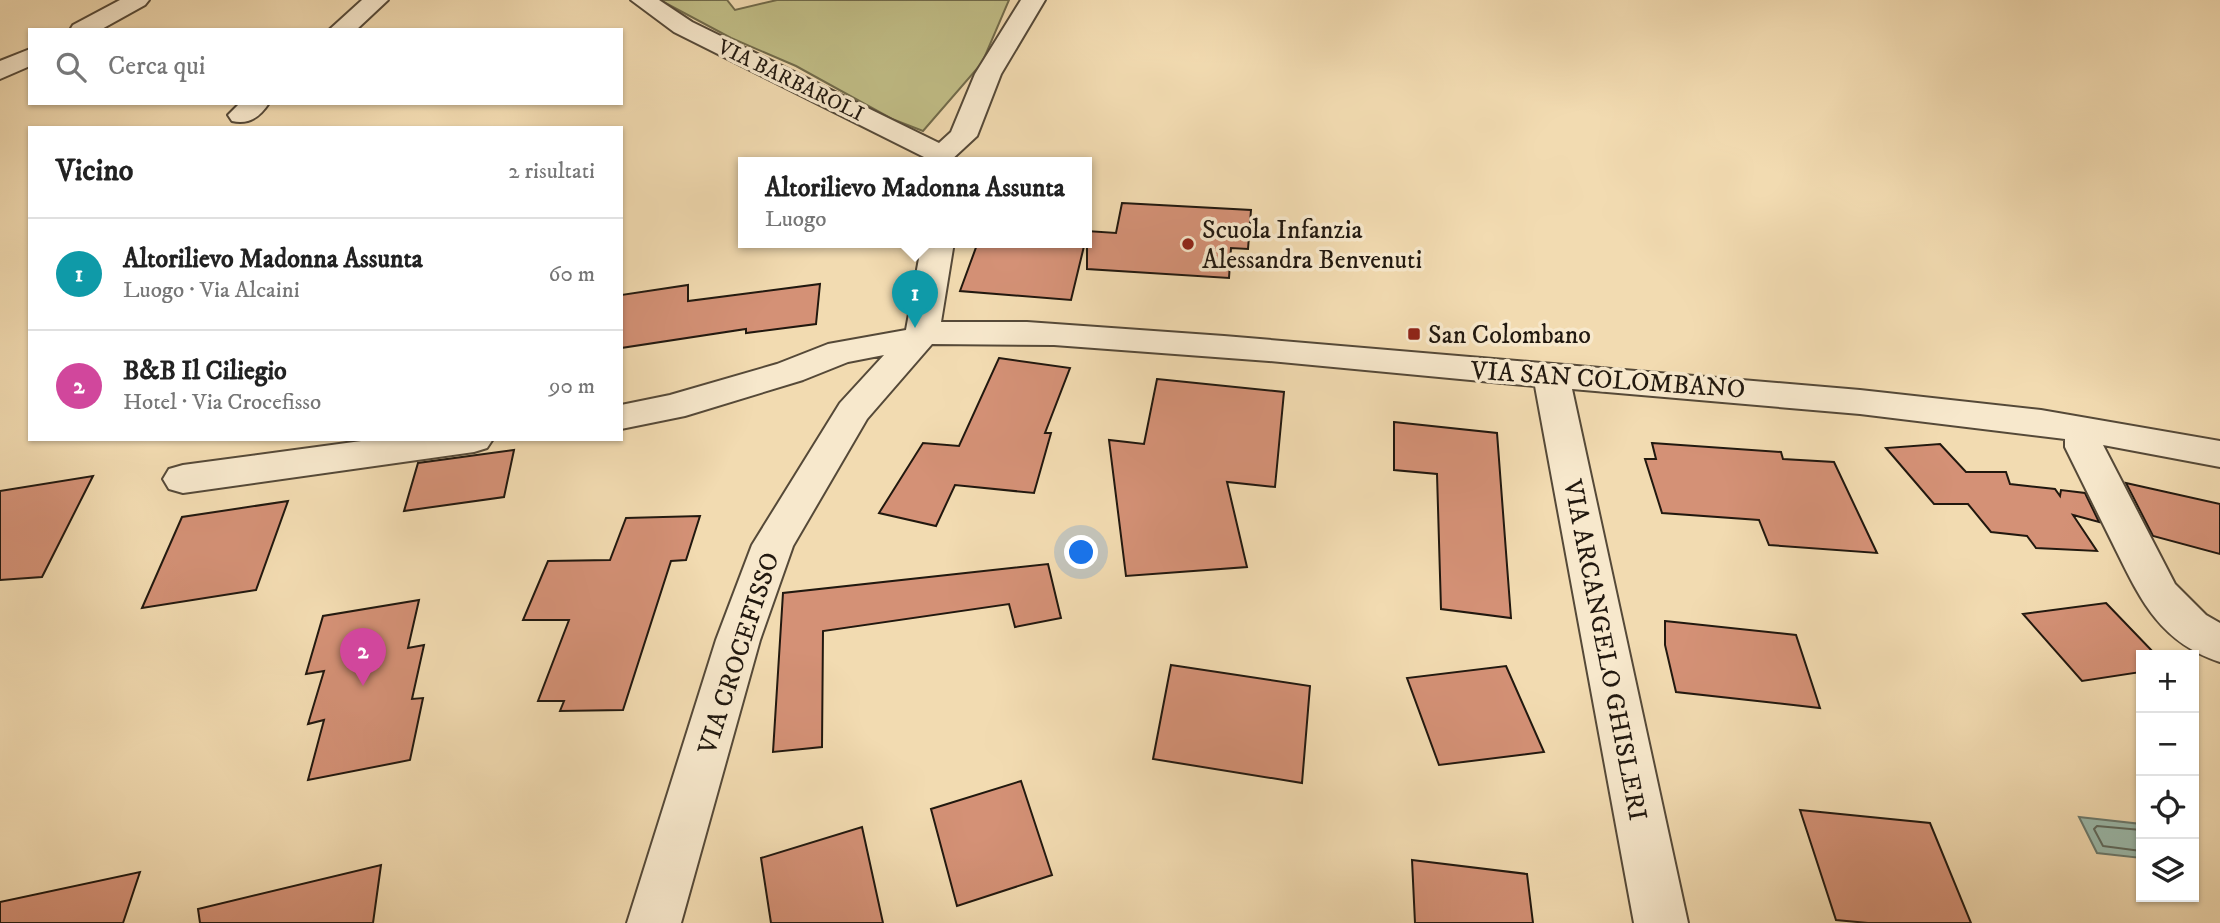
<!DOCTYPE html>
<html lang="it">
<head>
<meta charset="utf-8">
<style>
  body { margin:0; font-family:"IM FELL DW Pica",serif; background:#f2f2f2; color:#222 }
  .controls { position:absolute; right:21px; bottom:21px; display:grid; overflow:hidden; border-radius:0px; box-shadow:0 2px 5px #0004 }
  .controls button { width:63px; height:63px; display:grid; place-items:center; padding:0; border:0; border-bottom:2px solid #e0e0e0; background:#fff; color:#222; font:35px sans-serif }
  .you { position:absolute; left:1082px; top:553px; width:24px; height:24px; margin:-18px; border:5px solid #fff; border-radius:50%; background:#1a73e8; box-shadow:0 0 0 10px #1a73e833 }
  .badge { display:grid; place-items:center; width:46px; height:46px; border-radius:50%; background:#db2777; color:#fff; font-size:23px; font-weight:700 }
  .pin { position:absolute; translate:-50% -58px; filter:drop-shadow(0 2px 4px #0008) }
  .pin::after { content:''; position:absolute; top:37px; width:24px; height:21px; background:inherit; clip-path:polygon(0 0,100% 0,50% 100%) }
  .popup { position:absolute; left:738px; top:157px; width:354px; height:91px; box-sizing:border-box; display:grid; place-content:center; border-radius:0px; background:#fff; filter:drop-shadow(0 2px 5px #0005); font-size:23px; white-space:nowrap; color:#767676 }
  .popup b { font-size:26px; color:#222 }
  .popup::after { content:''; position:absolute; left:50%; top:100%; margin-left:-14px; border:14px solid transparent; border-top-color:#fff }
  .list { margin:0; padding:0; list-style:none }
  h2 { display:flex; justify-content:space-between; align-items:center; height:91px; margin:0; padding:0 28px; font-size:30px }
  h2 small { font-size:23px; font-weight:400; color:#767676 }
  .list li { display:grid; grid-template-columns:46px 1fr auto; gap:21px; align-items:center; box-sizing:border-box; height:112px; padding:0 28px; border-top:2px solid #e0e0e0 }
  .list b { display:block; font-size:26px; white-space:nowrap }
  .list p { margin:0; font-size:23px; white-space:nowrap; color:#767676 }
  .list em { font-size:23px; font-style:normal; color:#767676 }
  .icon { flex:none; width:38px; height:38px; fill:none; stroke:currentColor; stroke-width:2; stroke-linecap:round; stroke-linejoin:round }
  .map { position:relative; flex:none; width:2220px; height:923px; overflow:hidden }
  .search { position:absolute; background:#fff; box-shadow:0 2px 5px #0004; left:28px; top:28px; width:595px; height:77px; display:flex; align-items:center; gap:18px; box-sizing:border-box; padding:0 24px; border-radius:0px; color:#767676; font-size:26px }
  .panel { position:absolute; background:#fff; box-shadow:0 2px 5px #0004; left:28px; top:126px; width:595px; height:315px; border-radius:0px }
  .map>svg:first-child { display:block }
  .green { fill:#c1be87; stroke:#716b4b; stroke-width:2 }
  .water { fill:#9bbbad; stroke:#6a7a6e; stroke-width:2 }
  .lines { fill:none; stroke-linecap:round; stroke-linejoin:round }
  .shore { stroke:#5e6a5e; stroke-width:2 }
  .building { fill:#d49176; stroke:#21180f; stroke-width:2 }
  .minor-casing { stroke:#554938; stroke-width:4 }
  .minor { fill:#f7e8cc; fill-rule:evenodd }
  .poi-dot { fill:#8f2418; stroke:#f7e8cc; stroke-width:2.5 }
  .labels { text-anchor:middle; stroke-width:7; stroke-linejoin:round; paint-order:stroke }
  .far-street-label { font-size:21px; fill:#21180f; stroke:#f7e8cc }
  .poi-label { font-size:26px; fill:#21180f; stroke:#f7e8cc; text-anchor:start }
  .street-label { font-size:26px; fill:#21180f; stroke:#f7e8cc }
</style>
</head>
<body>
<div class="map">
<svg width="2220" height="923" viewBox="0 0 2220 923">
  <rect width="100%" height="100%" fill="#f2dbb1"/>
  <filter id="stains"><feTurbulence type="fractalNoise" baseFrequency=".00286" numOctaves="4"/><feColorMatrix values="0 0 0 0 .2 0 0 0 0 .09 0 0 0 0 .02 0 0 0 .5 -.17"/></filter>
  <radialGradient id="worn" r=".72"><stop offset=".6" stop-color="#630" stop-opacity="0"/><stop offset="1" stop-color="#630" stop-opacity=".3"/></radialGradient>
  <path class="green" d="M 660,0 L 727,0 L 735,10 L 777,0 L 1009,0 L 982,63 L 923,131 L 892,119 L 796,66 L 731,38 Z"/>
  <path class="water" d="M 2079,817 L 2141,824 L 2141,858 L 2097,853 Z"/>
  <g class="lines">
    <path class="shore" d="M 2141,830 L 2097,826 L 2094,829 L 2103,846 L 2141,851"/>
  </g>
  <path class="building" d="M 1122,203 L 1251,210 L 1248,249 L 1231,248 L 1229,278 L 1087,269 L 1087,231 L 1116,233 Z
    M 978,242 L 1085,242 L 1071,300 L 960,291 Z
    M 820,284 L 816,324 L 746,333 L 746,329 L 621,348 L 621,295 L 688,285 L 688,301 Z
    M 999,358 L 1070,368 L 1045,433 L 1051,433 L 1034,493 L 955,485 L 936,526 L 879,513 L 923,443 L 959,446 Z
    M 1157,379 L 1284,392 L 1275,487 L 1227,482 L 1247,567 L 1126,576 L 1109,440 L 1144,444 Z
    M 1394,422 L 1497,433 L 1511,618 L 1441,609 L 1437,474 L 1394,470 Z
    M 1652,443 L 1781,452 L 1783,459 L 1834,462 L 1877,553 L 1769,545 L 1759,520 L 1662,513 L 1645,459 L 1656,459 Z
    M 1940,444 L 1966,472 L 2006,472 L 2010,484 L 2055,489 L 2060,496 L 2061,490 L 2085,493 L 2099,522 L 2073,515 L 2097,551 L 2036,548 L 2027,536 L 1991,532 L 1968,504 L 1934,504 L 1886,448 Z
    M 514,450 L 504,497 L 404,511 L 418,463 Z
    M 93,476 L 42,577 L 0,580 L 0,491 Z
    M 2126,483 L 2220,504 L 2220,554 L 2153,536 Z
    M 288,501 L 256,590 L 142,608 L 182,517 Z
    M 700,516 L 686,560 L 671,561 L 623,710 L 560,711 L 564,701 L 538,701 L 569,620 L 523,620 L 548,561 L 610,560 L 626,518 Z
    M 1048,564 L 1061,618 L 1015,627 L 1009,604 L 823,631 L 822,747 L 773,752 L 783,593 Z
    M 419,600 L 408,648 L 424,645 L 412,699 L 423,698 L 410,760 L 308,780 L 324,720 L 308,724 L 324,671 L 306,674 L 323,616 Z
    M 2106,603 L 2156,655 L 2141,655 L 2141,672 L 2082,681 L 2023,614 Z
    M 1665,621 L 1796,635 L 1820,708 L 1676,692 L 1665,645 Z
    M 1171,665 L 1310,686 L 1302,783 L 1153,759 Z
    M 1506,666 L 1544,752 L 1439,765 L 1407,678 Z
    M 1021,781 L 1052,875 L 957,906 L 931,809 Z
    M 1800,810 L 1930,823 L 1971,923 L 1868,923 L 1836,920 Z
    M 862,827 L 883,923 L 771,923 L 761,858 Z
    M 1412,860 L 1527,874 L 1533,923 L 1415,923 Z
    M 381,865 L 373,923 L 200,923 L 198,909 Z
    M 140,872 L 123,923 L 0,923 L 0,902 Z"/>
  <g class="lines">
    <g class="minor-casing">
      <path id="minor" d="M 120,0 L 149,0 L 145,5 L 100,30 L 70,30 L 73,25 Z
        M 362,0 L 388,0 L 356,30 L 329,30 Z
        M 631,0 L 659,0 L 692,22 L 939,143 L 951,132 L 975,74 L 1021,0 L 1045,0 L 1001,74 L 977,136 L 949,162 L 932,161 L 674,32 Z
        M 30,49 L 30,66 L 0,79 L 0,61 Z
        M 240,103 L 269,103 C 260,117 249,125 232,121 L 228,115 Z
        M 922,242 L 954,242 L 941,322 L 1027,322 L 1224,336 L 1860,390 L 2041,410 L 2220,441 L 2220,467 L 2103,445 L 2175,584 L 2206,615 L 2220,623 L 2220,662 C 2156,641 2138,594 2110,538 C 2095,508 2080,477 2065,447 L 2065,439 L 1860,414 L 1572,389 L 1688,923 L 1634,923 L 1535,386 L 1269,361 L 1054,345 L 932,344 L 867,419 L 793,546 L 760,640 L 681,923 L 627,923 L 716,640 L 752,545 L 840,403 L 884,355 L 848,362 L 803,380 L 685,416 L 621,429 L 621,405 L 670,395 L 777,364 L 828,344 L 906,330 Z
        M 376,439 L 493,439 L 487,448 L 474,452 L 183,493 L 169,489 L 163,479 L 169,469 L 183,465 Z"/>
    </g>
    <use href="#minor" class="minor"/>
  </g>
  <g class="poi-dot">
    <circle cx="1188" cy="244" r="7"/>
    <rect x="1407" y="327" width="14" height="14" rx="3.5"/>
  </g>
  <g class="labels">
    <g class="far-street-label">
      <text transform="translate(791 80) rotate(26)" y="7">VIA BARBAROLI</text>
    </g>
    <g class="poi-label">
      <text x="1202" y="238">Scuola Infanzia<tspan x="1202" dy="30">Alessandra Benvenuti</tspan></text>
      <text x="1428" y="343">San Colombano</text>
    </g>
    <g class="street-label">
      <text transform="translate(1608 379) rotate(4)" y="9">VIA SAN COLOMBANO</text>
      <text transform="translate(1606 650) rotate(79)" y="9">VIA ARCANGELO GHISLERI</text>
      <text transform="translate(738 653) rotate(-72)" y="9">VIA CROCEFISSO</text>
    </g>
  </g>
  <rect width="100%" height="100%" filter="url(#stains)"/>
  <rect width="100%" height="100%" fill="url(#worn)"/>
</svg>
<div class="controls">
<button>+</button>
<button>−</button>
<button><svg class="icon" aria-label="locate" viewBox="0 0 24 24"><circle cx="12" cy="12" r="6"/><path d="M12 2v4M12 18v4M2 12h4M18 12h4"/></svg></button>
<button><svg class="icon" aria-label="layers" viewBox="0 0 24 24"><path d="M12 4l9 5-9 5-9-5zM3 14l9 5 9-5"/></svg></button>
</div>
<div class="you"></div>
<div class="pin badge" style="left:915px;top:328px;background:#0f9aa8">1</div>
<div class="popup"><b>Altorilievo Madonna Assunta</b>Luogo</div>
<div class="pin badge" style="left:363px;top:686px;background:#d1479c">2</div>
<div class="search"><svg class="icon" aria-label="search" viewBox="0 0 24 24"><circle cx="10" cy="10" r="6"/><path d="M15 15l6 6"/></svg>Cerca qui</div>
<section class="panel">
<h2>Vicino<small>2 risultati</small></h2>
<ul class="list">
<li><span class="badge" style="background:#0f9aa8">1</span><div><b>Altorilievo Madonna Assunta</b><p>Luogo · Via Alcaini</p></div><em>60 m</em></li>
<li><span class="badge" style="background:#d1479c">2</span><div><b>B&amp;B Il Ciliegio</b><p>Hotel · Via Crocefisso</p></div><em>90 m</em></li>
</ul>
</section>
</div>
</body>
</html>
